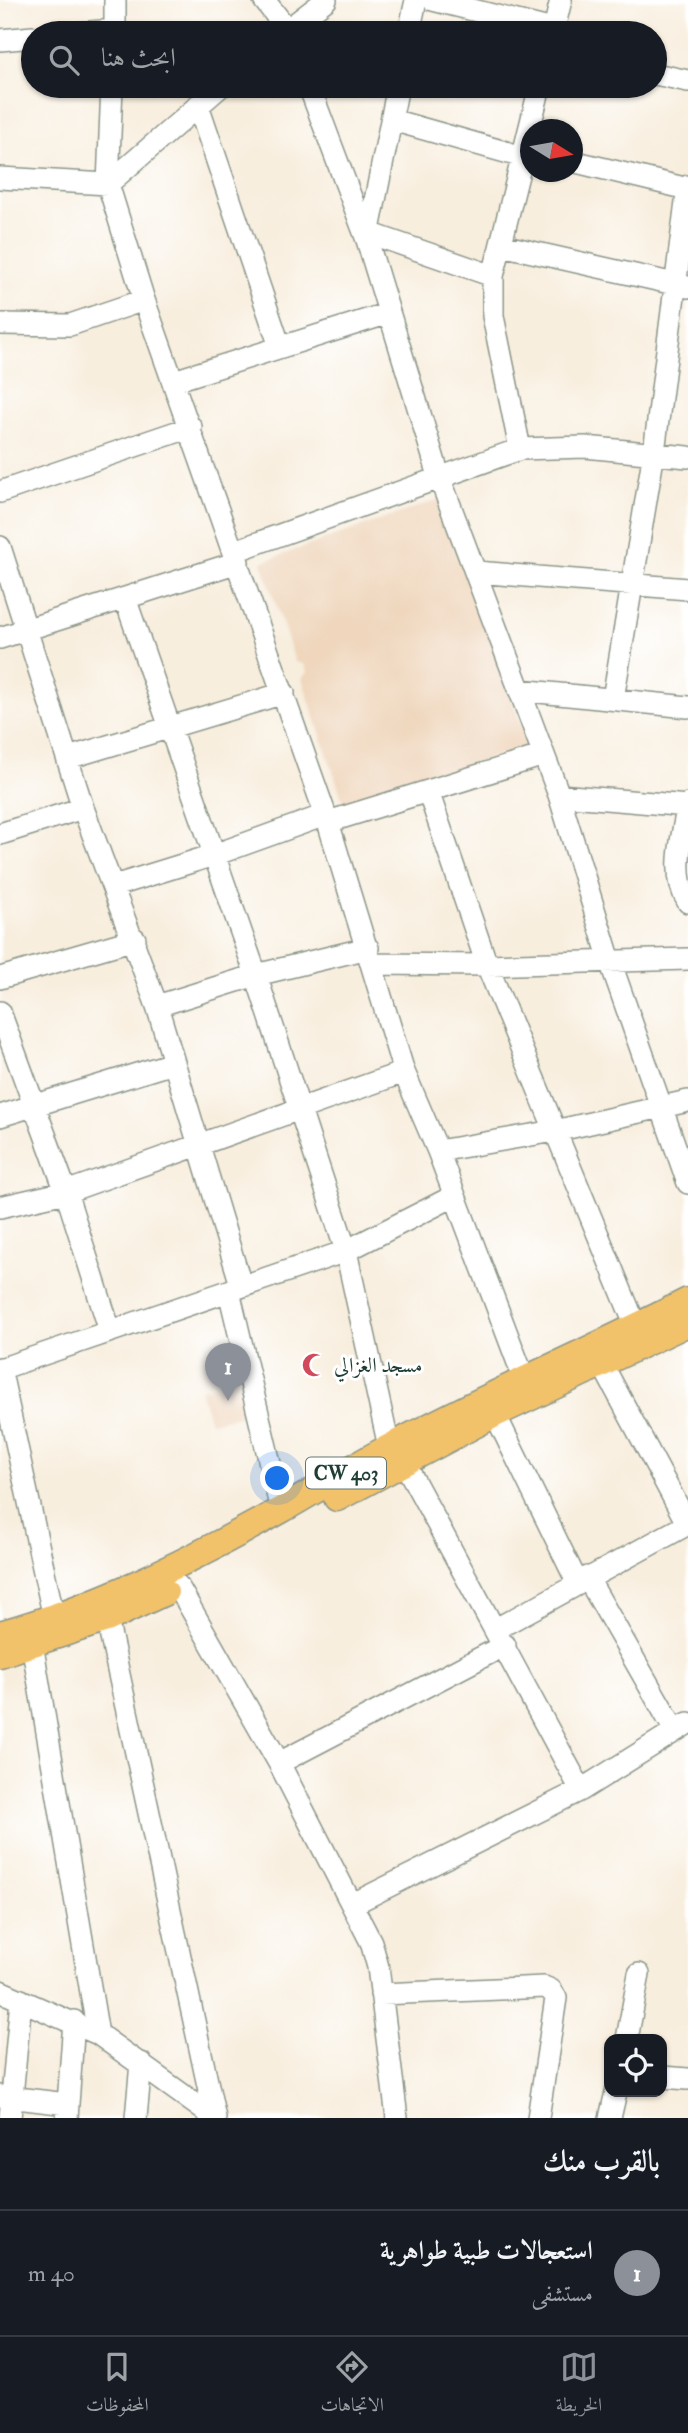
<!DOCTYPE html>
<html lang="ar">
<head>
<meta charset="utf-8">
<style>
  body { margin:0; font-family:"IM FELL Double Pica",Amiri,serif; background:#20242c; color:#f1f3f6; direction:rtl }
  .controls { position:absolute; right:21px; bottom:21px; display:grid; overflow:hidden; border-radius:14px; box-shadow:0 2px 5px #0004 }
  .controls button { width:63px; height:63px; display:grid; place-items:center; padding:0; border:0; border-bottom:2px solid #363941; background:#171b24; color:#f1f3f6; font:35px sans-serif }
  .compass { position:absolute; left:520px; top:119px; width:63px; height:63px; border-radius:50%; background:#171b24; box-shadow:0 2px 5px #0004; rotate:101deg }
  .you { position:absolute; left:278px; top:1479px; width:24px; height:24px; margin:-18px; border:5px solid #fff; border-radius:50%; background:#1a73e8; box-shadow:0 0 0 10px #1a73e833 }
  .badge { display:grid; place-items:center; width:46px; height:46px; border-radius:50%; background:#8c9099; color:#fff; font-size:23px; font-weight:700 }
  .pin { position:absolute; translate:-50% -58px; filter:drop-shadow(0 2px 4px #0008) }
  .pin::after { content:''; position:absolute; top:37px; width:24px; height:21px; background:inherit; clip-path:polygon(0 0,100% 0,50% 100%) }
  .list { margin:0; padding:0; list-style:none }
  h2 { display:flex; justify-content:space-between; align-items:center; height:91px; margin:0; padding:0 28px; font-size:30px }
  h2 small { font-size:23px; font-weight:400; color:#9ea1a6 }
  .list li { display:grid; grid-template-columns:46px 1fr auto; gap:21px; align-items:center; box-sizing:border-box; height:126px; padding:0 28px; border-top:2px solid #363941 }
  .list b { display:block; font-size:26px; white-space:nowrap }
  .list p { margin:0; font-size:23px; white-space:nowrap; color:#9ea1a6 }
  .list em { font-size:23px; font-style:normal; color:#9ea1a6 }
  .icon { flex:none; width:38px; height:38px; fill:none; stroke:currentColor; stroke-width:2; stroke-linecap:round; stroke-linejoin:round }
  .map { position:relative; flex:none; width:688px; height:2118px; overflow:hidden; direction:ltr }
  .search { position:absolute; background:#171b24; box-shadow:0 2px 5px #0004; left:21px; right:21px; top:21px; height:77px; display:flex; align-items:center; gap:18px; box-sizing:border-box; padding:0 24px; border-radius:38px; color:#9ea1a6; font-size:26px }
  .sheet { height:217px; background:#171b24 }
  nav { display:flex; justify-content:space-around; align-items:center; box-sizing:border-box; height:98px; border-top:2px solid #363941; background:#171b24; font-size:19px; color:#9ea1a6 }
  nav a { display:grid; justify-items:center; gap:4px }
  nav .on { color:#8c9099 }
  .map>svg:first-child { display:block }
  .built { fill:#efd6bc }
  .lines { fill:none; stroke-linecap:round; stroke-linejoin:round }
  .minor-casing { stroke:#8c9689; stroke-width:24 }
  .major-casing { stroke:#8c9689; stroke-width:29 }
  .minor { stroke:#fff; stroke-width:21 }
  .major { stroke:#f2c26a; stroke-width:26 }
  .labels { text-anchor:middle; stroke-width:6; stroke-linejoin:round; paint-order:stroke }
  .shield { fill:#fff; stroke:#627771; stroke-width:2 }
  .shield-label { font-size:19px; font-weight:bold; fill:#1f3d34 }
  .poi-label { font-size:21px; fill:#1f3d34; stroke:#fff; text-anchor:start }
</style>
</head>
<body>
<div class="map">
<svg width="688" height="2118" viewBox="0 0 688 2118">
  <rect width="100%" height="100%" fill="#fff"/>
  <filter id="ink" filterUnits="userSpaceOnUse"><feTurbulence type="fractalNoise" baseFrequency=".0143" numOctaves="2"/><feDisplacementMap in="SourceGraphic" scale="14" xChannelSelector="R" yChannelSelector="G"/><feConvolveMatrix kernelMatrix="1 2 1 2 8 2 1 2 1" color-interpolation-filters="sRGB"/></filter>
  <filter id="wash" filterUnits="userSpaceOnUse"><feTurbulence type="fractalNoise" baseFrequency=".00686" numOctaves="4" result="noise"/><feDisplacementMap in="SourceGraphic" scale="28" xChannelSelector="R" yChannelSelector="G"/><feGaussianBlur stdDeviation="1.57" result="paint"/><feColorMatrix in="noise" values="0 0 0 0 0 0 0 0 0 0 0 0 0 0 0 0 0 1.4 0 .05"/><feComposite in="paint" operator="in"/></filter>
  <g filter="url(#wash)">
    <rect width="100%" height="100%" fill="#f8eede"/>
    <path class="built" d="M 443,498 L 528,745 L 345,807 L 302,679 L 307,672 L 304,664 L 295,662 L 262,562 Z
      M 246,1378 L 254,1413 L 210,1422 L 200,1389 Z"/>
  </g>
  <g filter="url(#ink)">
    <g class="lines">
      <g class="minor-casing">
        <path id="minor" d="M 264,0 L 290,33
          M 433,0 L 553,30
          M 78,33 L 115,30
          M 115,33 L 115,0
          M 283,33 L 326,0
          M 409,33 L 416,0
          M 553,33 L 561,0
          M 0,40 L 33,37
          M 655,74 L 688,81
          M 112,86 L 108,184 L 144,300 L 328,822 L 404,1072 L 438,1151 L 529,1392
          M 309,86 L 367,240 L 439,476 L 559,795 L 610,961 L 688,1183
          M 198,105 L 280,347
          M 392,120 L 523,157
          M 572,161 L 688,189
          M 0,178 L 108,184 L 221,86
          M 369,233 L 493,276
          M 367,240 L 398,86
          M 501,245 L 688,287
          M 0,324 L 70,325 L 144,300
          M 174,381 L 389,313
          M 520,449 L 493,316 L 493,276 L 540,86
          M 0,492 L 191,427
          M 0,547 L 83,808 L 157,1006 L 241,1285
          M 235,551 L 520,449 L 585,447 L 688,457
          M 476,572 L 688,589
          M 125,598 L 256,975 L 346,1251 L 389,1447
          M 0,638 L 238,562
          M 519,690 L 688,707
          M 613,699 L 654,452 L 688,186
          M 68,758 L 284,693
          M 428,791 L 487,965 L 636,1327
          M 559,795 L 688,806
          M 688,804 C 683,834 670,874 688,902
          M 328,822 L 544,755
          M 0,834 L 83,808
          M 114,886 L 214,855 L 325,815
          M 372,964 L 487,965 L 688,959
          M 0,978 L 135,939
          M 157,1006 L 256,975 L 368,948
          M 0,1012 L 66,1192 L 110,1331
          M 0,1116 L 173,1063
          M 438,1151 L 555,1131 L 688,1101
          M 0,1207 L 66,1192 L 404,1072
          M 229,1291 L 281,1510
          M 602,1364 L 688,1525
          M 0,1368 L 57,1632
          M 0,1369 L 346,1251 L 454,1196
          M 495,1414 L 577,1582
          M 404,1462 L 581,1790
          M 587,1577 L 675,1731
          M 178,1586 L 279,1763 L 371,1942 L 378,1967 L 397,2118
          M 107,1619 L 215,2118
          M 496,1629 L 688,1524
          M 32,1643 L 98,2034
          M 279,1763 L 505,1645
          M 353,1904 L 581,1790 L 688,1723
          M 0,1991 L 98,2034 L 215,2118
          M 381,1994 L 544,1987 L 551,1990 L 556,1998 L 538,2118
          M 627,2039 L 639,1974
          M 662,2077 L 688,2079
          M 0,2096 L 67,2104
          M 10,2118 L 21,2000
          M 67,2118 L 74,2021
          M 136,2118 L 141,2063
          M 610,2118 L 616,2092"/>
      </g>
      <g class="major-casing">
        <path id="major" d="M 337,1498 L 495,1414 L 688,1323
          M 0,1634 C 100,1606 191,1560 281,1510 C 318,1489 354,1466 392,1446 C 489,1394 590,1351 688,1301
          M 0,1654 L 107,1619 L 165,1592"/>
      </g>
      <use href="#minor" class="minor"/>
      <use href="#major" class="major"/>
    </g>
  </g>
  <defs>
    <g id="mosque-bare" transform="scale(1.89)"><path d="M3.5-4.9A6 6 0 1 0 3.5 4.9A5 5 0 1 1 3.5-4.9Z" fill="#d1495b" stroke="#fff" stroke-width="2.5" paint-order="stroke"/></g>
  </defs>
  <g fill-rule="evenodd">
    <use href="#mosque-bare" x="314" y="1365"/>
  </g>
  <g class="labels">
    <rect class="shield" x="306" y="1457.5" width="80" height="31" rx="5"/>
    <g class="shield-label">
      <text x="346" y="1480">CW 403</text>
    </g>
    <g class="poi-label">
      <text x="334" y="1372">مسجد الغزالي</text>
    </g>
  </g>
</svg>
<div class="controls">
<button><svg class="icon" aria-label="locate" viewBox="0 0 24 24"><circle cx="12" cy="12" r="6"/><path d="M12 2v4M12 18v4M2 12h4M18 12h4"/></svg></button>
</div>
<svg class="compass" viewBox="-18 -18 36 36"><path d="M0-13l5 13h-10z" fill="#e53935"/><path d="M0 13l5-13h-10z" fill="#9ea1a6"/></svg>
<div class="you"></div>
<div class="pin badge" style="left:228px;top:1401px">1</div>
<div class="search"><svg class="icon" aria-label="search" viewBox="0 0 24 24"><circle cx="10" cy="10" r="6"/><path d="M15 15l6 6"/></svg>ابحث هنا</div>
</div>
<section class="sheet">
<h2>بالقرب منك<small></small></h2>
<ul class="list">
<li><span class="badge">1</span><div><b>استعجالات طبية طواهرية</b><p>مستشفى</p></div><em>40 m</em></li>
</ul>
</section>
<nav>
<a class="on"><svg class="icon" aria-label="map" viewBox="0 0 24 24"><path d="M3 6l6-2 6 2 6-2v14l-6 2-6-2-6 2zM9 4v14M15 6v14"/></svg>الخريطة</a>
<a><svg class="icon" aria-label="directions" viewBox="0 0 24 24"><path d="M12 3l9 9-9 9-9-9zM9 14v-3h6M13 9l2 2-2 2"/></svg>الاتجاهات</a>
<a><svg class="icon" aria-label="saved" viewBox="0 0 24 24"><path d="M7 4h10v16l-5-4-5 4z"/></svg>المحفوظات</a>
</nav>
</body>
</html>
